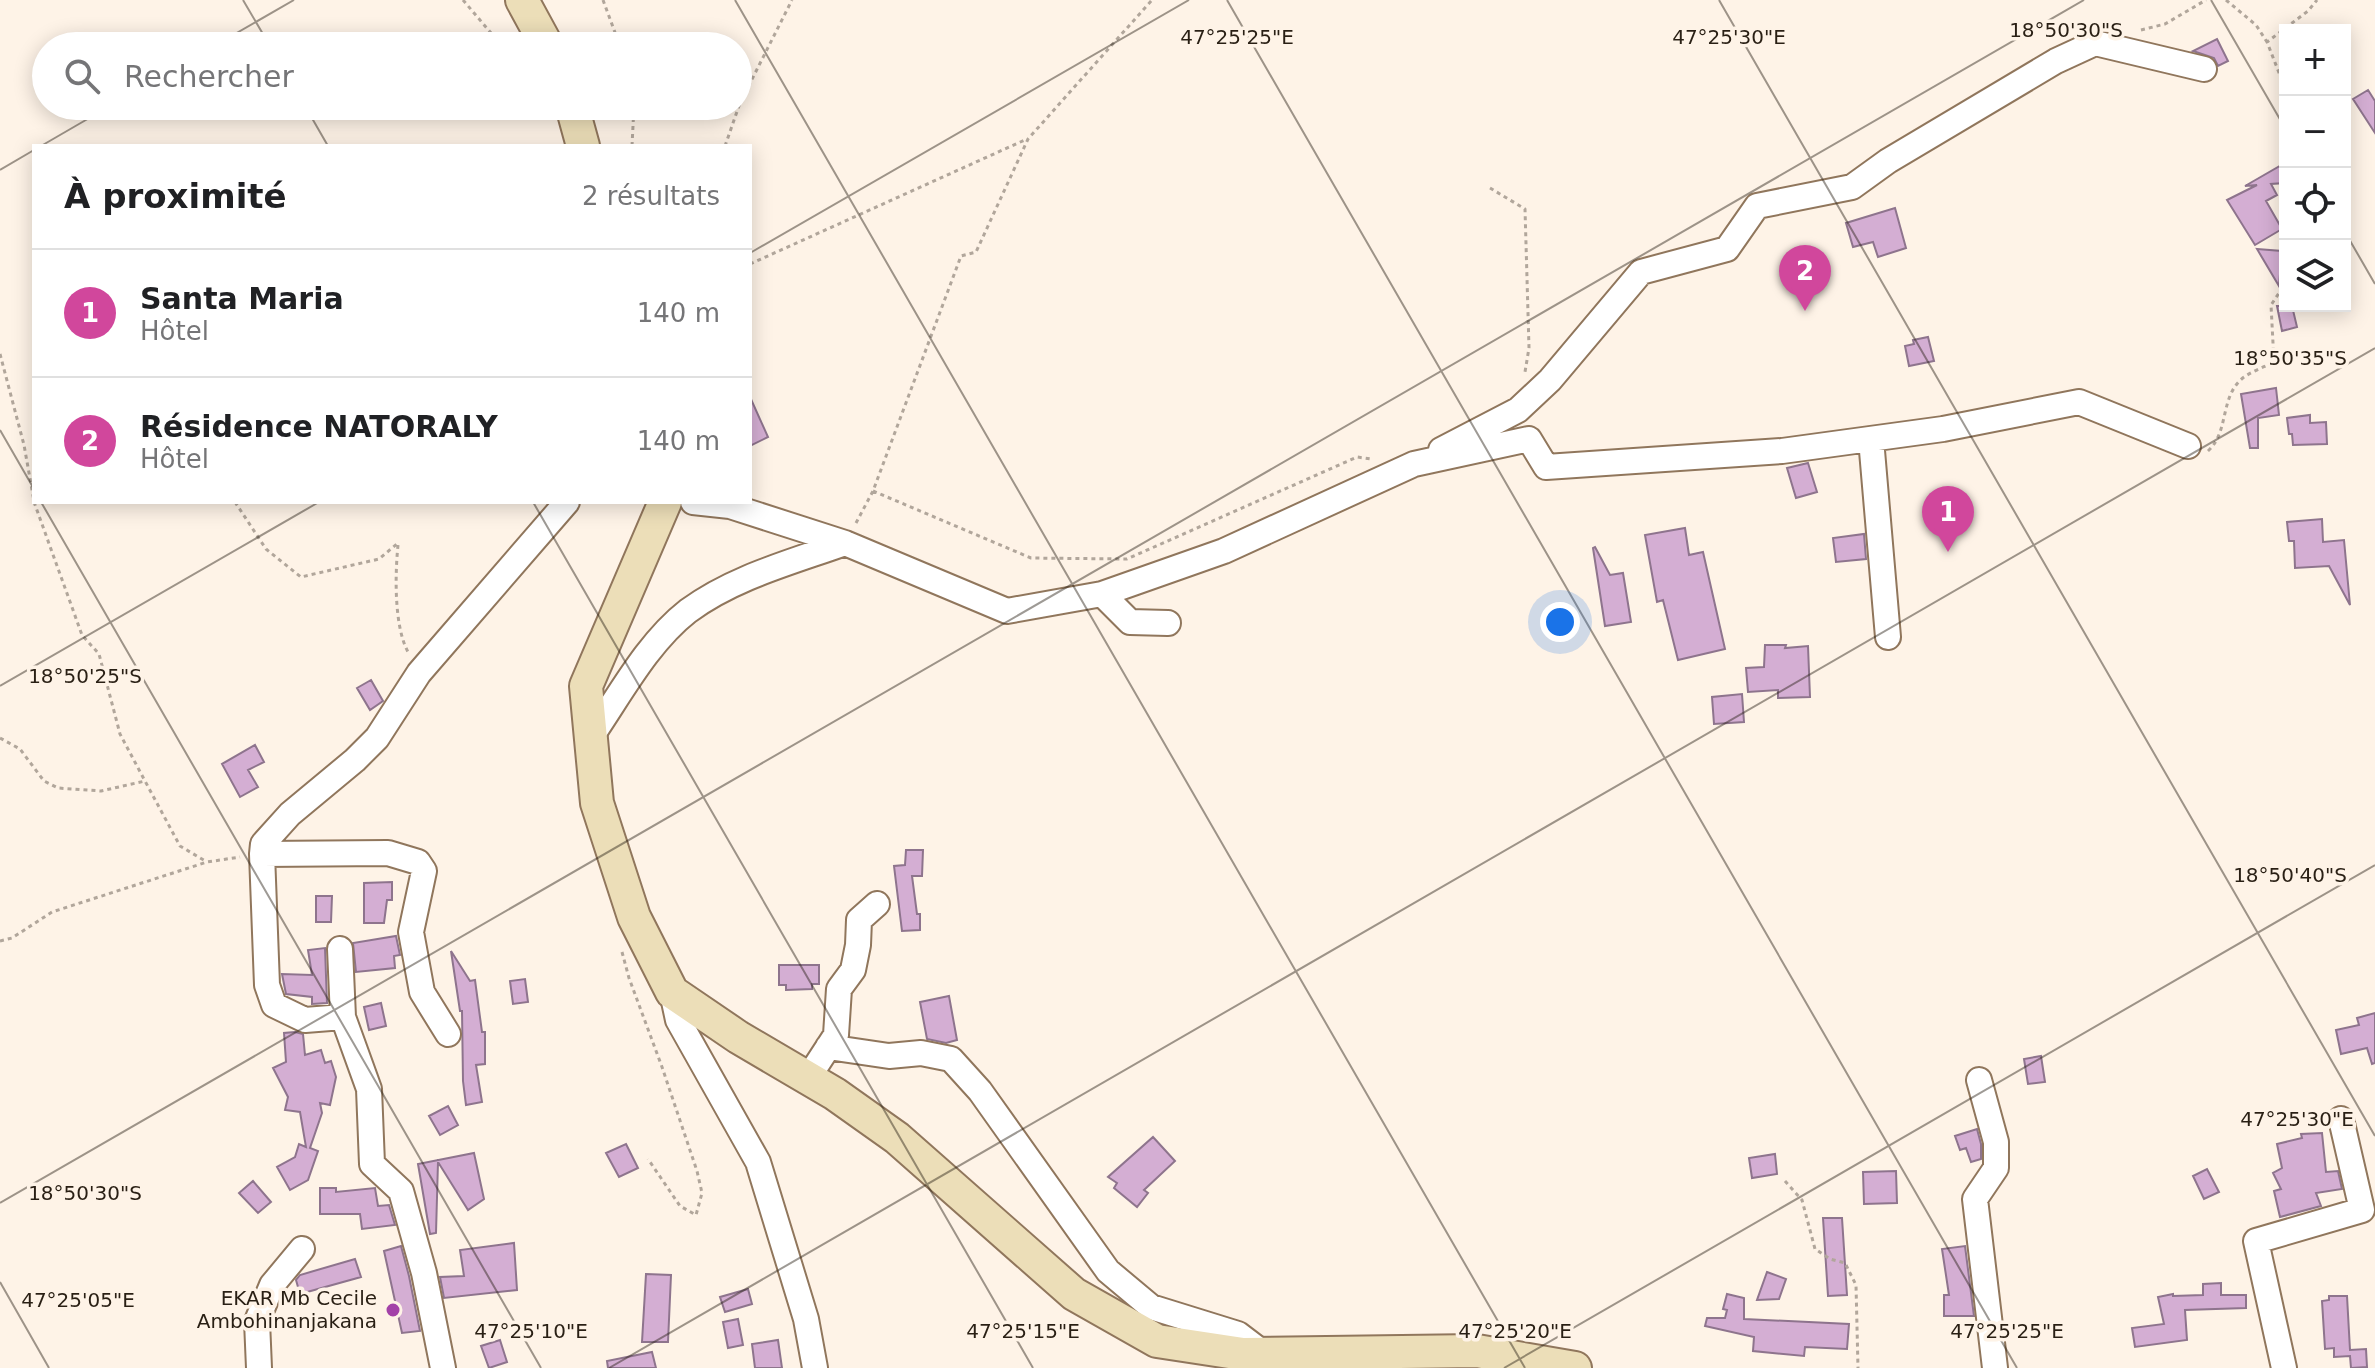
<!DOCTYPE html>
<html lang="fr">
<head>
<meta charset="utf-8">
<style>
  body { margin:0; font-family:"DejaVu Sans",sans-serif; background:#f6f6f6; color:#202124 }
  .controls { position:absolute; right:24px; top:24px; display:grid; overflow:hidden; border-radius:0px; box-shadow:0 4px 20px #0003 }
  .controls button { width:72px; height:72px; display:grid; place-items:center; padding:0; border:0; border-bottom:2px solid #e0e0e0; background:#fff; color:#202124; font:40px sans-serif }
  .you { position:absolute; left:1560px; top:622px; width:28px; height:28px; margin:-20px; border:6px solid #fff; border-radius:50%; background:#1a73e8; box-shadow:0 0 0 12px #1a73e833 }
  .badge { display:grid; place-items:center; width:52px; height:52px; border-radius:50%; background:#a341a8; color:#fff; font-size:26px; font-weight:700 }
  .pin { position:absolute; translate:-50% -66px; filter:drop-shadow(0 2px 4px #0008) }
  .pin::after { content:''; position:absolute; top:42px; width:28px; height:24px; background:inherit; clip-path:polygon(0 0,100% 0,50% 100%) }
  .list { margin:0; padding:0; list-style:none }
  h2 { display:flex; justify-content:space-between; align-items:center; height:104px; margin:0; padding:0 32px; font-size:34px }
  h2 small { font-size:26px; font-weight:400; color:#757577 }
  .list li { display:grid; grid-template-columns:52px 1fr auto; gap:24px; align-items:center; box-sizing:border-box; height:128px; padding:0 32px; border-top:2px solid #e0e0e0 }
  .list b { display:block; font-size:30px; white-space:nowrap }
  .list p { margin:0; font-size:26px; white-space:nowrap; color:#757577 }
  .list em { font-size:26px; font-style:normal; color:#757577 }
  .icon { flex:none; width:44px; height:44px; fill:none; stroke:currentColor; stroke-width:2; stroke-linecap:round; stroke-linejoin:round }
  .map { position:relative; flex:none; width:2375px; height:1368px; overflow:hidden }
  .search { position:absolute; background:#fff; box-shadow:0 4px 20px #0003; left:32px; top:32px; width:720px; height:88px; display:flex; align-items:center; gap:20px; box-sizing:border-box; padding:0 28px; border-radius:44px; color:#757577; font-size:30px }
  .panel { position:absolute; background:#fff; box-shadow:0 4px 20px #0003; left:32px; top:144px; width:720px; height:360px; border-radius:0px }
  .map>svg:first-child { display:block }
  .building { fill:#d4aed3; stroke:#8e748d; stroke-width:2 }
  .lines { fill:none; stroke-linecap:round; stroke-linejoin:round }
  .street-casing { stroke:#90765c; stroke-width:28 }
  .secondary-casing { stroke:#90765c; stroke-width:36 }
  .path { stroke:#b1a69b; stroke-width:3; stroke-dasharray:4 4; stroke-linecap:butt }
  .street { stroke:#fff; stroke-width:24 }
  .secondary { stroke:#ecdeb8; stroke-width:32 }
  .ticks { fill:none; stroke:#291f14; stroke-width:2; stroke-opacity:0.45 }
  .poi-dot { fill:#a341a8; stroke:#fef3e7; stroke-width:3 }
  .labels { text-anchor:middle; stroke-width:7; stroke-linejoin:round; paint-order:stroke }
  .poi-label { font-size:20px; fill:#291f14; stroke:#fef3e7; text-anchor:end }
  .ticks-label { font-size:20px; text-anchor:middle; fill:#291f14; stroke:#fef3e7; stroke-width:7; stroke-linejoin:round; paint-order:stroke }
</style>
</head>
<body>
<div class="map">
<svg width="2375" height="1368" viewBox="0 0 2375 1368">
  <rect width="100%" height="100%" fill="#fef3e7"/>
  <path class="building" d="M 2217,39 L 2228,61 L 2218,66 L 2214,58 L 2193,51 Z
    M 2368,90 L 2375,101 L 2375,133 L 2353,99 Z
    M 2285,163 L 2285,183 L 2271,184 L 2277,195 L 2266,201 L 2282,229 L 2255,245 L 2227,200 L 2257,185 L 2245,186 Z
    M 1895,208 L 1906,248 L 1878,257 L 1873,242 L 1853,247 L 1846,223 Z
    M 2257,249 L 2282,251 L 2279,286 Z
    M 2277,306 L 2292,306 L 2297,327 L 2282,331 Z
    M 1928,337 L 1934,361 L 1909,366 L 1905,346 L 1914,344 L 1913,340 Z
    M 2276,388 L 2279,415 L 2258,418 L 2258,448 L 2250,448 L 2241,394 Z
    M 750,397 L 768,437 L 750,446 Z
    M 2310,415 L 2310,423 L 2326,422 L 2327,444 L 2293,445 L 2292,434 L 2289,434 L 2287,418 Z
    M 1808,463 L 1817,492 L 1796,498 L 1787,468 Z
    M 2322,519 L 2323,542 L 2344,540 L 2350,605 L 2329,566 L 2295,568 L 2294,541 L 2289,541 L 2287,522 Z
    M 1685,528 L 1689,555 L 1703,552 L 1725,649 L 1678,660 L 1663,600 L 1657,602 L 1645,535 Z
    M 1864,534 L 1866,559 L 1836,562 L 1833,538 Z
    M 1595,547 L 1610,575 L 1623,573 L 1631,622 L 1605,626 L 1593,548 Z
    M 1765,645 L 1786,645 L 1785,648 L 1808,646 L 1810,697 L 1778,698 L 1778,690 L 1748,692 L 1746,668 L 1764,667 Z
    M 371,680 L 383,701 L 370,710 L 357,688 Z
    M 1742,694 L 1744,722 L 1714,724 L 1712,697 Z
    M 255,745 L 264,762 L 248,770 L 258,787 L 240,797 L 222,764 Z
    M 906,850 L 923,850 L 922,876 L 912,876 L 917,914 L 920,914 L 920,930 L 902,931 L 894,866 L 905,865 Z
    M 392,882 L 392,900 L 387,900 L 384,923 L 364,923 L 364,883 Z
    M 316,896 L 332,896 L 331,922 L 316,922 Z
    M 396,936 L 400,955 L 394,956 L 395,968 L 356,972 L 353,943 Z
    M 325,948 L 327,1003 L 312,1004 L 312,997 L 286,994 L 282,974 L 312,975 L 308,950 Z
    M 451,951 L 470,981 L 475,980 L 482,1032 L 485,1032 L 485,1064 L 476,1065 L 482,1102 L 466,1105 L 463,1081 L 462,1011 L 460,1011 Z
    M 779,965 L 819,965 L 819,984 L 812,984 L 812,989 L 786,990 L 786,985 L 779,985 Z
    M 525,979 L 528,1002 L 513,1004 L 510,981 Z
    M 949,996 L 957,1040 L 946,1043 L 927,1039 L 920,1002 Z
    M 381,1003 L 386,1026 L 369,1030 L 364,1007 Z
    M 2375,1013 L 2375,1063 L 2372,1064 L 2367,1048 L 2341,1054 L 2336,1030 L 2359,1025 L 2357,1018 Z
    M 295,1032 L 303,1034 L 305,1055 L 321,1050 L 325,1063 L 331,1061 L 336,1077 L 330,1105 L 320,1103 L 322,1113 L 310,1148 L 318,1151 L 308,1180 L 290,1190 L 277,1167 L 295,1157 L 299,1144 L 306,1147 L 300,1112 L 285,1110 L 288,1097 L 273,1068 L 286,1062 L 284,1033 Z
    M 2041,1056 L 2045,1082 L 2028,1084 L 2024,1059 Z
    M 448,1106 L 458,1125 L 440,1135 L 429,1116 Z
    M 1977,1129 L 1981,1144 L 1981,1159 L 1971,1162 L 1966,1148 L 1960,1150 L 1955,1136 Z
    M 2322,1133 L 2326,1172 L 2338,1171 L 2342,1189 L 2316,1193 L 2321,1206 L 2280,1217 L 2274,1191 L 2281,1189 L 2273,1173 L 2282,1168 L 2277,1144 L 2302,1138 L 2301,1134 Z
    M 1153,1137 L 1175,1161 L 1144,1190 L 1148,1193 L 1137,1207 L 1114,1188 L 1117,1183 L 1108,1177 Z
    M 626,1144 L 638,1168 L 619,1177 L 606,1153 Z
    M 474,1153 L 484,1199 L 468,1210 L 438,1162 L 436,1233 L 430,1234 L 418,1164 Z
    M 1775,1154 L 1777,1174 L 1752,1178 L 1749,1158 Z
    M 2207,1169 L 2219,1192 L 2204,1199 L 2193,1176 Z
    M 1896,1171 L 1897,1203 L 1864,1204 L 1863,1172 Z
    M 253,1181 L 271,1202 L 258,1213 L 239,1193 Z
    M 320,1188 L 336,1188 L 336,1192 L 375,1188 L 378,1206 L 389,1205 L 395,1225 L 362,1229 L 360,1214 L 320,1214 Z
    M 1823,1218 L 1842,1218 L 1847,1295 L 1828,1296 Z
    M 514,1243 L 517,1290 L 444,1298 L 440,1277 L 464,1276 L 460,1250 Z
    M 401,1246 L 409,1276 L 420,1331 L 402,1333 L 384,1251 Z
    M 1965,1246 L 1974,1316 L 1944,1316 L 1944,1295 L 1949,1295 L 1942,1249 Z
    M 355,1259 L 361,1277 L 300,1294 L 296,1280 L 300,1275 Z
    M 1767,1272 L 1786,1279 L 1779,1299 L 1757,1300 Z
    M 646,1274 L 671,1275 L 668,1342 L 642,1342 Z
    M 2221,1283 L 2221,1295 L 2246,1295 L 2246,1308 L 2185,1310 L 2187,1340 L 2135,1347 L 2132,1328 L 2164,1324 L 2158,1297 L 2173,1294 L 2173,1296 L 2203,1295 L 2203,1284 Z
    M 748,1289 L 752,1304 L 725,1312 L 720,1297 Z
    M 1727,1294 L 1744,1298 L 1744,1319 L 1849,1324 L 1847,1349 L 1805,1347 L 1804,1356 L 1753,1351 L 1754,1337 L 1705,1326 L 1707,1318 L 1725,1318 L 1727,1310 L 1723,1309 Z
    M 2329,1296 L 2347,1296 L 2350,1350 L 2366,1349 L 2367,1367 L 2351,1368 L 2350,1356 L 2334,1357 L 2334,1348 L 2325,1349 L 2322,1301 L 2329,1300 Z
    M 738,1319 L 743,1345 L 728,1348 L 723,1322 Z
    M 500,1340 L 507,1362 L 489,1368 L 481,1346 Z
    M 778,1340 L 782,1368 L 755,1368 L 752,1344 Z
    M 652,1352 L 656,1368 L 608,1368 L 607,1361 Z"/>
  <g class="lines">
    <g class="street-casing">
      <path id="street" d="M 1871,439 L 1888,637
        M 1441,450 L 1518,410 L 1550,380 L 1641,272 L 1727,249 L 1757,206 L 1852,187 L 1888,161 L 2056,61 L 2095,43 L 2204,69
        M 693,502 L 730,506 L 845,543
        M 1102,594 L 1130,622 L 1168,623
        M 591,737 C 620,695 647,643 688,611 C 734,577 792,562 845,543 L 1007,611 L 1102,594 L 1224,551 L 1414,464 L 1529,439 L 1546,467 L 1782,451 L 1943,429 L 2079,402 L 2188,446
        M 262,854 L 267,985 L 274,1005 L 305,1020 L 343,1017
        M 340,949 L 343,1017 L 369,1089 L 372,1164 L 401,1191 L 424,1273 L 443,1368
        M 672,992 L 678,1020 L 758,1162 L 806,1319 L 815,1368
        M 448,1034 L 422,992 L 411,932 L 424,871 L 418,862 L 388,853 L 262,854 L 263,844 L 290,814 L 355,760 L 377,738 L 419,673 L 567,502
        M 828,1047 L 889,1056 L 921,1053 L 951,1059 L 980,1091 L 1108,1271 L 1151,1307 L 1238,1334 L 1263,1353
        M 808,1078 L 836,1035 L 839,989 L 853,970 L 858,945 L 859,920 L 877,904
        M 1979,1080 L 1996,1142 L 1996,1168 L 1975,1199 L 1995,1368
        M 259,1368 L 257,1321 L 272,1285 L 302,1249
        M 2284,1368 L 2256,1241 L 2362,1210 L 2341,1119"/>
    </g>
    <g class="secondary-casing">
      <path id="secondary" d="M 522,0 L 547,46
        M 572,106 L 583,146
        M 665,502 L 586,686 L 597,803 L 634,917 L 672,992 L 738,1037 L 835,1094 L 897,1138 L 1074,1294 L 1157,1341 L 1243,1354 L 1477,1351 L 1575,1368"/>
    </g>
    <path class="path" d="M 463,0 L 502,46
      M 603,0 L 620,46
      M 2226,0 L 2256,25 L 2267,42
      M 2141,30 L 2165,24 L 2206,0
      M 2285,88 L 2267,42 L 2308,11 L 2317,0
      M 632,146 L 634,106
      M 725,146 L 740,103 L 792,0
      M 1490,188 L 1525,209 L 1529,348 L 1525,372
      M 750,264 L 1027,139
      M 0,354 L 24,445 L 34,501
      M 2208,451 C 2230,431 2219,396 2244,377 C 2253,371 2264,367 2274,362 L 2271,305 L 2285,284
      M 873,491 L 1031,558 L 1127,559 L 1357,457 L 1371,459
      M 34,502 L 82,635 L 99,654 L 120,734 L 145,781
      M 235,502 L 266,549 L 301,577 L 379,559 L 398,543
      M 856,523 L 873,491 L 961,256 L 976,252 L 1028,139 L 1152,0
      M 398,545 C 395,575 394,626 408,652
      M 0,738 L 20,749 L 44,781 L 58,788 L 101,791 L 145,781 L 180,846 L 207,862
      M 0,941 L 12,938 L 52,912 L 207,862 L 240,857
      M 622,952 L 629,978 L 662,1067 L 697,1171 L 702,1193 L 696,1215 L 680,1206 L 648,1159
      M 1785,1181 L 1802,1200 L 1815,1249 L 1830,1259 L 1845,1263 L 1856,1285 L 1858,1368"/>
    <use href="#street" class="street"/>
    <use href="#secondary" class="secondary"/>
  </g>
  <path class="ticks" d="M 243,0 L 270,46M 735,0 L 1525,1368M 1227,0 L 2017,1368M 1719,0 L 2375,1136M 2211,0 L 2285,128M 214,46 L 294,0M 305,106 L 328,146M 41,146 L 110,106M 0,170 L 34,150M 2345,232 L 2375,284M 750,253 L 1189,0M 0,430 L 34,489M 41,502 L 541,1368M 533,502 L 1033,1368M 0,686 L 319,502M 0,1203 L 2084,0M 0,1282 L 49,1368M 609,1368 L 2375,348M 1504,1368 L 2375,865"/>
  <circle class="poi-dot" cx="393" cy="1310" r="8"/>
  <g class="labels">
    <g class="poi-label">
      <text x="377" y="1305">EKAR Mb Cecile<tspan x="377" dy="23">Ambohinanjakana</tspan></text>
    </g>
  </g>
  <g class="ticks-label">
    <text x="2066" y="37">18°50'30"S</text>
    <text x="1237" y="44">47°25'25"E</text>
    <text x="1729" y="44">47°25'30"E</text>
    <text x="2290" y="365">18°50'35"S</text>
    <text x="85" y="683">18°50'25"S</text>
    <text x="2290" y="882">18°50'40"S</text>
    <text x="2297" y="1126">47°25'30"E</text>
    <text x="85" y="1200">18°50'30"S</text>
    <text x="78" y="1307">47°25'05"E</text>
    <text x="531" y="1338">47°25'10"E</text>
    <text x="1023" y="1338">47°25'15"E</text>
    <text x="1515" y="1338">47°25'20"E</text>
    <text x="2007" y="1338">47°25'25"E</text>
  </g>
</svg>
<div class="controls">
<button>+</button>
<button>−</button>
<button><svg class="icon" aria-label="locate" viewBox="0 0 24 24"><circle cx="12" cy="12" r="6"/><path d="M12 2v4M12 18v4M2 12h4M18 12h4"/></svg></button>
<button><svg class="icon" aria-label="layers" viewBox="0 0 24 24"><path d="M12 4l9 5-9 5-9-5zM3 14l9 5 9-5"/></svg></button>
</div>
<div class="you"></div>
<div class="pin badge" style="left:1948px;top:552px;background:#d1479c">1</div>
<div class="pin badge" style="left:1805px;top:311px;background:#d1479c">2</div>
<div class="search"><svg class="icon" aria-label="search" viewBox="0 0 24 24"><circle cx="10" cy="10" r="6"/><path d="M15 15l6 6"/></svg>Rechercher</div>
<section class="panel">
<h2>À proximité<small>2 résultats</small></h2>
<ul class="list">
<li><span class="badge" style="background:#d1479c">1</span><div><b>Santa Maria</b><p>Hôtel</p></div><em>140 m</em></li>
<li><span class="badge" style="background:#d1479c">2</span><div><b>Résidence NATORALY</b><p>Hôtel</p></div><em>140 m</em></li>
</ul>
</section>
</div>
</body>
</html>
